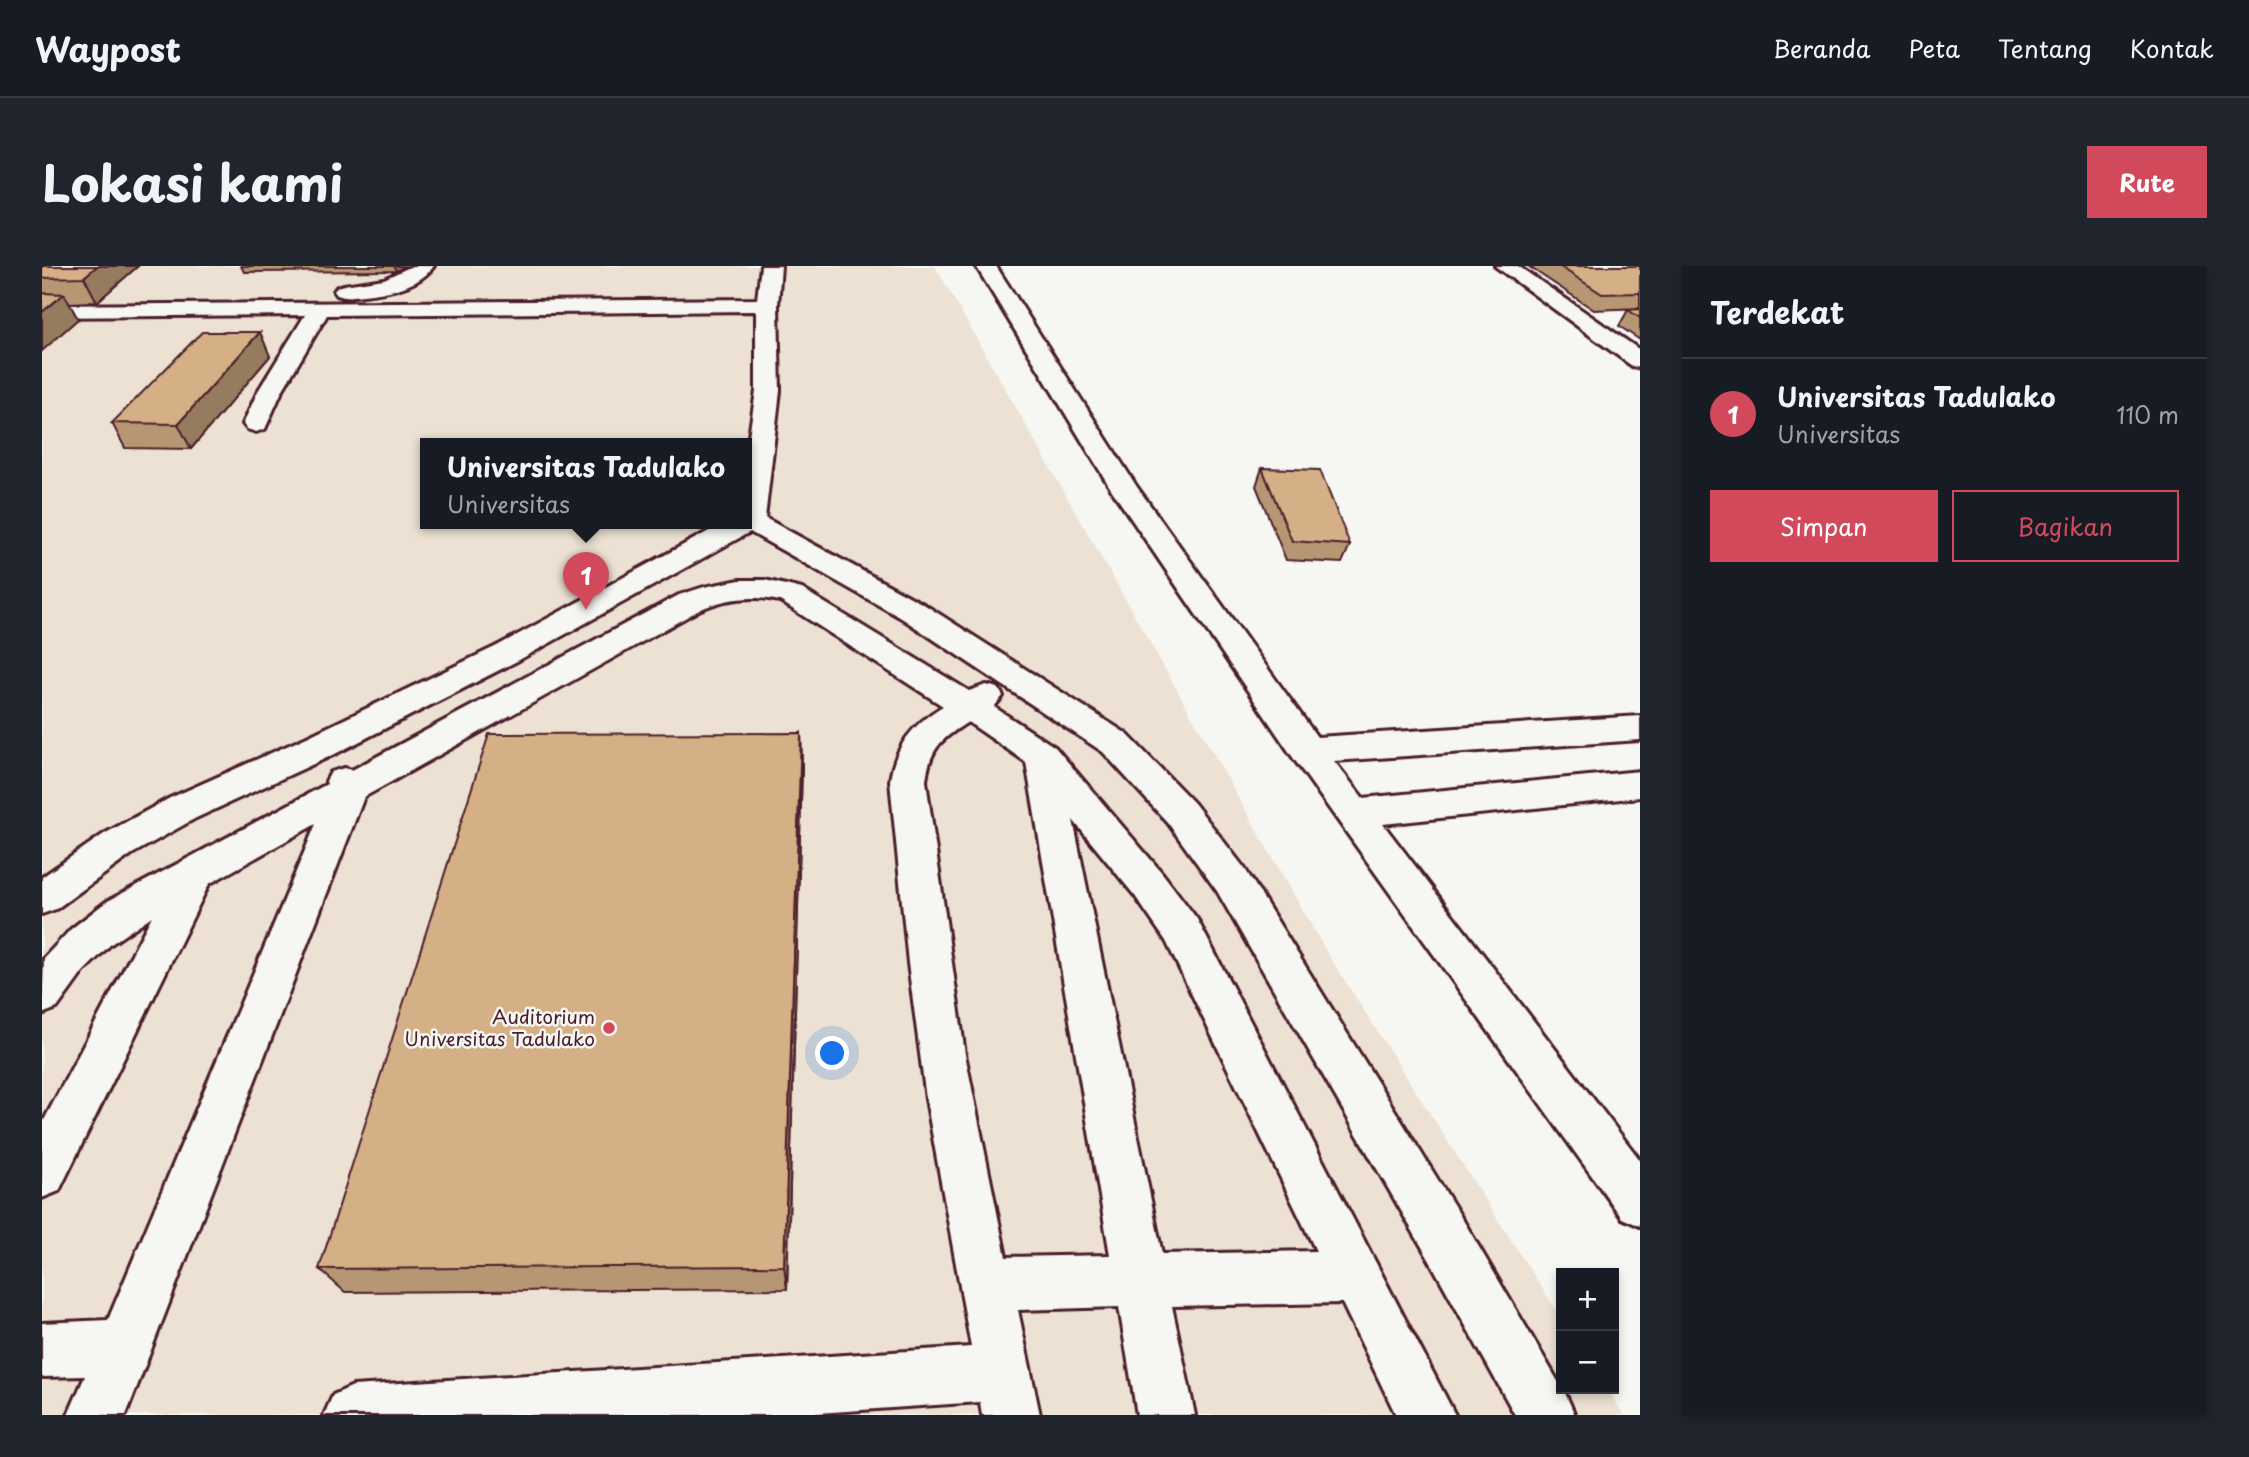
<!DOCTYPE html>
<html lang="id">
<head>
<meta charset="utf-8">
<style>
  body { margin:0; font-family:"Playpen Sans",sans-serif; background:#20242c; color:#f1f3f6 }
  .controls { position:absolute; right:21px; bottom:21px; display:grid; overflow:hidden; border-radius:0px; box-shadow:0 4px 10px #0003 }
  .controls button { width:63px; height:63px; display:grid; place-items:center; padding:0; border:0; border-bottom:2px solid #363941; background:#171b24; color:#f1f3f6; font:35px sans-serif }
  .you { position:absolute; left:791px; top:788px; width:24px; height:24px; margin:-18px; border:5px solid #fff; border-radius:50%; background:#1a73e8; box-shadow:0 0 0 10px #1a73e833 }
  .badge { display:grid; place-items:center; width:46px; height:46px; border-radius:50%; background:#d1495b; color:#fff; font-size:23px; font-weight:700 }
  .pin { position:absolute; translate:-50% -58px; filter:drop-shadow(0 2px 4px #0008) }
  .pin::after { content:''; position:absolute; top:37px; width:24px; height:21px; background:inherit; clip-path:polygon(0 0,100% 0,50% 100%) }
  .popup { position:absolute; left:378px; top:172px; width:332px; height:91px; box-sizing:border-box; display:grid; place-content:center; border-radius:0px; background:#171b24; filter:drop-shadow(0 2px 5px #0005); font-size:23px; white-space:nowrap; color:#9ea1a6 }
  .popup b { font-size:26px; color:#f1f3f6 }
  .popup::after { content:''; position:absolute; left:50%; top:100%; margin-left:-14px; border:14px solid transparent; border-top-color:#171b24 }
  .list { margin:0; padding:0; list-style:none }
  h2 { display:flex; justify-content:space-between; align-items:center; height:91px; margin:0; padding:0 28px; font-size:30px }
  h2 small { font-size:23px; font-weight:400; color:#9ea1a6 }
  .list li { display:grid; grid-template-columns:46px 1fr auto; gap:21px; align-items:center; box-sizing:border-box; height:112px; padding:0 28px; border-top:2px solid #363941 }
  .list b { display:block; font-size:26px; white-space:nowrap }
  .list p { margin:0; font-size:23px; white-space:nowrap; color:#9ea1a6 }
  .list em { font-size:23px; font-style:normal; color:#9ea1a6 }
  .actions { display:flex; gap:14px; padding:21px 28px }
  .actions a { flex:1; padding:16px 0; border:2px solid #d1495b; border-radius:0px; text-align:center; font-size:24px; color:#d1495b }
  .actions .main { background:#d1495b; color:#fff }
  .map { position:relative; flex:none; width:1598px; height:1149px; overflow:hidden; border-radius:0px }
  header { display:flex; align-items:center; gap:42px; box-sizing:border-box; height:98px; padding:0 35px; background:#171b24; border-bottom:2px solid #363941 }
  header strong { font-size:33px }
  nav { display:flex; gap:38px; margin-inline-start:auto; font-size:24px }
  .intro { display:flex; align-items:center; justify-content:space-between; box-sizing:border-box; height:168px; padding:0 42px }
  h1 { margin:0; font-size:49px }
  .button { padding:18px 32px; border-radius:0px; background:#d1495b; color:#fff; font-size:24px; font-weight:700 }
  main { display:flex; gap:42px; padding:0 42px }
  aside { flex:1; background:#171b24; border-radius:0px; box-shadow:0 4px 10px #0003 }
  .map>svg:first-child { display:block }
  .built { fill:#ece1d2; fill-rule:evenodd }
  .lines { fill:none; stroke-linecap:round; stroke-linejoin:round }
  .minor-casing { stroke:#4a1f2b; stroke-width:6 }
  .minor { fill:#f6f6f2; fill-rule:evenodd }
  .wall { fill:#b79773; stroke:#4a1f2b; stroke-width:2 }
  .shaded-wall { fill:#957b5e; stroke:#4a1f2b; stroke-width:2 }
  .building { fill:#d5b086; stroke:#4a1f2b; stroke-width:2 }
  .poi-dot { fill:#d1495b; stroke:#f6f6f2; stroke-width:2.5 }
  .labels { text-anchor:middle; stroke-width:5; stroke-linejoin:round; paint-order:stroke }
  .poi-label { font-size:19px; fill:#4a1f2b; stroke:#f6f6f2; text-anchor:end }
</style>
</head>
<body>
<header>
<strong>Waypost</strong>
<nav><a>Beranda</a><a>Peta</a><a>Tentang</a><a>Kontak</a></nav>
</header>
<div class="intro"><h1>Lokasi kami</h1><a class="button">Rute</a></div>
<main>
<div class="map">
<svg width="1598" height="1149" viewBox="0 0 1598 1149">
  <rect width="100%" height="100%" fill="#f6f6f2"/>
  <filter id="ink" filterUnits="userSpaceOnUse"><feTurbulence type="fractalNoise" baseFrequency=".0143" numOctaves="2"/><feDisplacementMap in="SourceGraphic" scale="14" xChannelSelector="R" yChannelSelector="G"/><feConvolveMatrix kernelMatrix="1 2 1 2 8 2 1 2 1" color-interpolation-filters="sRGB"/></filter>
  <g filter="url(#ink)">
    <path class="built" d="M 0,0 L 893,0 L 1285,687 L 1519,1052 L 1519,1123 L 1565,1123 L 1582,1149 L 0,1149 ZM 383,178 L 705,178 L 705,258 L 383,258 Z"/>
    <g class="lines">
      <g class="minor-casing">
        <path id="minor" d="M 370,0 L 392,0 C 373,26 332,28 302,31 L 295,29 L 292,25 L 295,21 L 302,19 L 342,13 Z
          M 719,0 L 739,0 L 736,39 L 738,125 L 723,252 L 883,339 L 1085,468 L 1152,537 L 1203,603 L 1424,959 L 1524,1129 L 1533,1149 L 1473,1149 L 1388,995 L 1175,625 L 1126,557 L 1061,486 L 861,353 L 708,266 L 477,394 L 291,489 L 154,552 L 90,588 L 14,643 L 0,648 L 0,611 L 62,568 L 128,532 L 265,471 L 455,380 L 680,258 L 705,258 L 705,183 L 714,125 L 714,45 L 285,49 L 240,125 L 223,163 L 214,166 L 205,163 L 201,158 L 216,125 L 263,49 L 0,51 L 0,39 L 715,33 Z
          M 934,0 L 954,0 L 1095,221 L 1275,471 L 1598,450 L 1598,474 L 1292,495 L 1321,532 L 1598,505 L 1598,531 L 1341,558 L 1598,894 L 1598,960 L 1580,952 L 1252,493 L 1069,223 Z
          M 1453,0 L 1476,0 L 1598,84 L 1598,102 L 1590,100 Z
          M 698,314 L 723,314 L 760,323 L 927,425 L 944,419 L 956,422 L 961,430 L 952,441 L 1013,481 L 1121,608 L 1155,653 L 1413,1149 L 1354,1149 L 1300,1037 L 1130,1040 L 1153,1149 L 1095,1149 L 1077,1041 L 976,1044 L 998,1149 L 940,1149 L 938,1136 L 746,1149 L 282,1149 L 291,1129 L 311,1120 L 929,1081 L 884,833 L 866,697 L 848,515 C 853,480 871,458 901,440 L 738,335 C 710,329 685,332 659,343 L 322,531 L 84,1149 L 26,1149 L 43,1110 L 0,1111 L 0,1057 L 66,1054 L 274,558 L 167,618 L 17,925 L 0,932 L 0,858 L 110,650 L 69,678 L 41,706 L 15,742 L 0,748 L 2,692 L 29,663 L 64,636 L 285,518 L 284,515 L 289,506 L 302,502 L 310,504 L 637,329 L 662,321 ZM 926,456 L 984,496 L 1068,989 L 964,991 L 923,788 L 884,515 C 888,482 899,473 926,456 ZM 1031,554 L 1093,630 L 1124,675 L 1274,985 L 1120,988 Z"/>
      </g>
      <use href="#minor" class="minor"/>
    </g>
    <path class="wall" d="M 0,0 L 96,0 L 55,36 L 27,37 L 36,53 L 0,46 Z
      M 199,0 L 364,0 L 354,5 L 202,6 Z
      M 1486,0 L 1598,0 L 1598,42 L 1552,44 Z
      M 1598,43 L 1598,74 L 1577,60 L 1586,44 Z
      M 228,90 L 149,183 L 83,182 L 70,157 Z
      M 1220,202 L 1308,279 L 1300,297 L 1244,294 L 1214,220 Z
      M 759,467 L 760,501 L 745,1023 L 303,1026 L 277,1003 Z"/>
    <path class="shaded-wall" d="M 55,0 L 96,0 L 55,36 L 42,11 Z
      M 352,0 L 364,0 L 354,5 Z
      M 22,28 L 36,53 L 0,85 L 0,46 Z
      M 218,66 L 228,90 L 149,183 L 136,158 Z
      M 759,467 L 760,501 L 745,1023 L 742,1000 Z"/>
    <path class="building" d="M 0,0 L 55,0 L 42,11 L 0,12 Z
      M 1517,0 L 1598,0 L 1598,27 L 1560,28 Z
      M 0,27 L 22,28 L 0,46 Z
      M 1598,43 L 1598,52 L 1586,44 Z
      M 160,66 L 218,66 L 136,158 L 70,157 Z
      M 1220,202 L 1278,204 L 1308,279 L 1250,275 Z
      M 759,467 L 742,1000 L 277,1003 L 447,468 Z"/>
  </g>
  <circle class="poi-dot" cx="567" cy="762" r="7"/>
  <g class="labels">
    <g class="poi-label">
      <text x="553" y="758">Auditorium<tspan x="553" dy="22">Universitas Tadulako</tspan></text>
    </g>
  </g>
</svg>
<div class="controls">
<button>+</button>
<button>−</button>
</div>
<div class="you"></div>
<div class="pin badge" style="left:544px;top:344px">1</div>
<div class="popup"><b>Universitas Tadulako</b>Universitas</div>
</div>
<aside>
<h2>Terdekat<small></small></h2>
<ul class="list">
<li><span class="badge">1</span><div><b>Universitas Tadulako</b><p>Universitas</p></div><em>110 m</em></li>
</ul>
<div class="actions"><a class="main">Simpan</a><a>Bagikan</a></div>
</aside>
</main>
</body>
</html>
